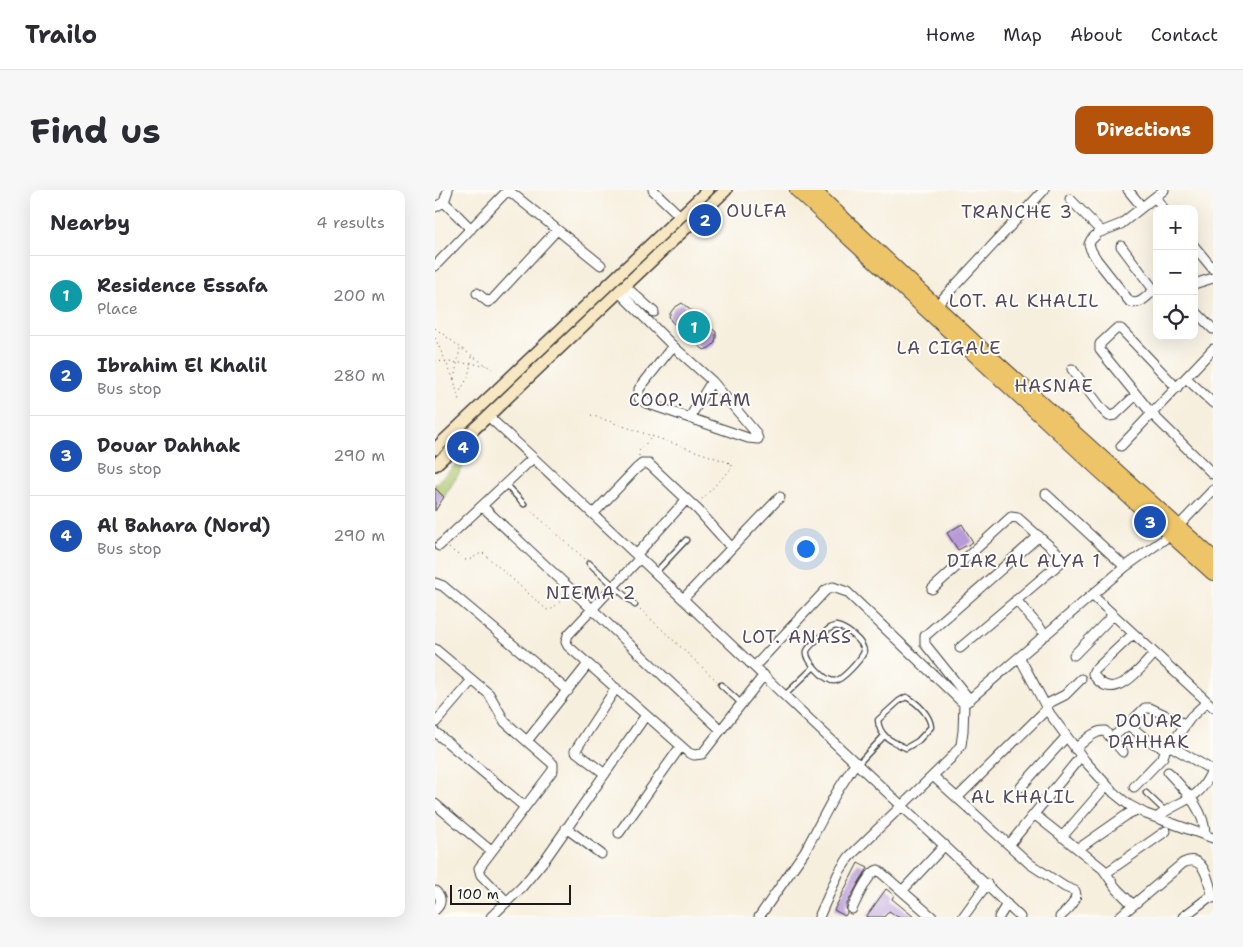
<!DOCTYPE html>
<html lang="en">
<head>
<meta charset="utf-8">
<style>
  body { margin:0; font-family:"Shantell Sans",sans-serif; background:#f7f7f7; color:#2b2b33 }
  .controls { position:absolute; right:15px; top:15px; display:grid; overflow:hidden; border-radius:10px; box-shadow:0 5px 20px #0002 }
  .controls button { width:45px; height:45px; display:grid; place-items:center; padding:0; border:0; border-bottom:1px solid #e1e1e2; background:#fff; color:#2b2b33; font:25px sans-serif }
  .scale { position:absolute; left:15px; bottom:12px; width:121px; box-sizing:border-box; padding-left:5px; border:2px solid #1c1c1c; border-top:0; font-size:14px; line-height:18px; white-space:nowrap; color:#1c1c1c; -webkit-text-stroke:4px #fdfcf7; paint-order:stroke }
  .you { position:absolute; left:370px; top:358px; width:18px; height:18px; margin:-12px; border:4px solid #fff; border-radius:50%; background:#1a73e8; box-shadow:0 0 0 8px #1a73e833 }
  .badge { display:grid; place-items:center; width:32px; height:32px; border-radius:50%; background:#b45309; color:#fff; font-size:16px; font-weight:700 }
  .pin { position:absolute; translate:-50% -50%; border:2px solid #fff; box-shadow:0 1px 5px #0006 }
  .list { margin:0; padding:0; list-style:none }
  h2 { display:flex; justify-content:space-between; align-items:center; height:65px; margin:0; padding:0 20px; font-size:21px }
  h2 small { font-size:16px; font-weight:400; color:#7c7c81 }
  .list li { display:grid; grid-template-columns:32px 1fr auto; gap:15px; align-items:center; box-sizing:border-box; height:80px; padding:0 20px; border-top:1px solid #e1e1e2 }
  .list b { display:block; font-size:19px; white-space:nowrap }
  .list p { margin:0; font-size:16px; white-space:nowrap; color:#7c7c81 }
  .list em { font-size:16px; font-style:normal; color:#7c7c81 }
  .icon { flex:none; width:28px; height:28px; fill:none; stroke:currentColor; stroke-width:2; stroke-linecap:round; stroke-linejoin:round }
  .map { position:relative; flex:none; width:778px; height:727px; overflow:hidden; border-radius:10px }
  header { display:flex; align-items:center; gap:30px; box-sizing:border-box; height:70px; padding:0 25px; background:#fff; border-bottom:1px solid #e1e1e2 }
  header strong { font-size:24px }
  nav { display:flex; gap:28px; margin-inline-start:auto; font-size:18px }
  .intro { display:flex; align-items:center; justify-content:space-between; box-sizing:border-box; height:120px; padding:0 30px }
  h1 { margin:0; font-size:35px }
  .button { padding:12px 22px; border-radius:10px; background:#b45309; color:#fff; font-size:18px; font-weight:700 }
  main { display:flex; gap:30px; padding:0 30px }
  aside { flex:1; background:#fff; border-radius:10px; box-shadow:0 5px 20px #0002 }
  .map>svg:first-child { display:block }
  .green { fill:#a9c369; stroke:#627042 }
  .building { fill:#b79ad8 }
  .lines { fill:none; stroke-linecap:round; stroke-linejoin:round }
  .lane-casing { stroke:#3d3c39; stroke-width:7 }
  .street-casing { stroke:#3d3c39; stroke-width:11 }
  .secondary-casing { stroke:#3d3c39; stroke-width:14 }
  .primary-casing { stroke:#3d3c39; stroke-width:16 }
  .path { stroke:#3d3c39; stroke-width:1; stroke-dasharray:1 4; stroke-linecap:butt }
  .lane { stroke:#fff; stroke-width:4.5 }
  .street { stroke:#fff; stroke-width:9 }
  .secondary { stroke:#f8e7c3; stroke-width:11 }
  .primary { stroke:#eec469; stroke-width:14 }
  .labels { text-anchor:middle; stroke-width:4; stroke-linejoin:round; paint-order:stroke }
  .quarter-label { font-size:18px; letter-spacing:1px; fill:#52485e; stroke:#fdfcf7 }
</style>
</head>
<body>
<header>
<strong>Trailo</strong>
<nav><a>Home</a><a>Map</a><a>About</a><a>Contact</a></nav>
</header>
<div class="intro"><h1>Find us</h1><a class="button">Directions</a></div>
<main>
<aside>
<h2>Nearby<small>4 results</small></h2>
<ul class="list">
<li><span class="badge" style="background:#0f9aa8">1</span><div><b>Residence Essafa</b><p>Place</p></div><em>200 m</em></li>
<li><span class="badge" style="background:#1a4fb4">2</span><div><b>Ibrahim El Khalil</b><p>Bus stop</p></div><em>280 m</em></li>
<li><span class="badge" style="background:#1a4fb4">3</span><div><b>Douar Dahhak</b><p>Bus stop</p></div><em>290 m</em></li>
<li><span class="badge" style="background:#1a4fb4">4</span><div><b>Al Bahara (Nord)</b><p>Bus stop</p></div><em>290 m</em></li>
</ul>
</aside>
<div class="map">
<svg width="778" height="727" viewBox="0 0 778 727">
  <rect width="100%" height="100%" fill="#fdfcf7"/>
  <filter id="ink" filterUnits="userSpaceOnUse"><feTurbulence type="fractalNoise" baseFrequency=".02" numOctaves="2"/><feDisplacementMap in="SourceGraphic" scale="10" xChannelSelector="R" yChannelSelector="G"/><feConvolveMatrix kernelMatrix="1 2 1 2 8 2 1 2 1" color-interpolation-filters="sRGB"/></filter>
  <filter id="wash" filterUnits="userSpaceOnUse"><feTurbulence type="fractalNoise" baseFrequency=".0096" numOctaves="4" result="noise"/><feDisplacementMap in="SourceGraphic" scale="20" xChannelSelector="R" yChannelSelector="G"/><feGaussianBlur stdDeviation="1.12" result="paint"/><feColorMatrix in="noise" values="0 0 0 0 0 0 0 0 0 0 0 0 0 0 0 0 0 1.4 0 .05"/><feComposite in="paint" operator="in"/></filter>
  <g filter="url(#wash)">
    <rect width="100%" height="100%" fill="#f7efde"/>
    <path class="green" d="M 42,255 L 9,307 L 0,298 L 0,294 Z"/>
    <g id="blocks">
      <path class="building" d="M 247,113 L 281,142 L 281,148 L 279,154 L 274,158 L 269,160 L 236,131 L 234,126 L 236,122 L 239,118 Z
        M 0,298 L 9,307 L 0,321 Z
        M 527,334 L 538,352 L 523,360 L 512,343 Z
        M 423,673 L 433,678 L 423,694 L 411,716 L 412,723 L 410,726 L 399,720 Z
        M 451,699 L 459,705 L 457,709 L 479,727 L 463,727 L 454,721 L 449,727 L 431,727 Z"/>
    </g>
  </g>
  <g filter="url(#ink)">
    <use href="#blocks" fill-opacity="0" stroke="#3d3c39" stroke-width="1"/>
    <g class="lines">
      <g class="lane-casing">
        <path id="lane" d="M 70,294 L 89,314
          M 154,373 L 200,415
          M 221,382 L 251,350
          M 401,436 C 411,438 429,451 429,462 C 426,469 407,491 399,491 C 390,491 370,470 372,461 C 374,456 381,451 385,447 C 390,442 394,437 401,436 Z
          M 286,495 L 307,514
          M 350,505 L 379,477
          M 471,507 C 482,512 495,525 496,537 L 483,551 L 471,558 C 458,552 444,547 443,530 L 464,511 Z
          M 423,574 L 449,546
          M 711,603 L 730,621"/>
      </g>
      <g class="street-casing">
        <path id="street" d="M 73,0 L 166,75
          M 218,0 L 245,26
          M 693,0 L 707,17
          M 729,0 L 720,7 L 729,19
          M 720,7 L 686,34 L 663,43 L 656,50 L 654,54 L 656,60 L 662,70 L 695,112 C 706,116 713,104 722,98
          M 635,9 L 666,41
          M 9,12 L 36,39
          M 0,17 L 9,12 L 13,0
          M 686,56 L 719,100
          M 759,56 L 778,79
          M 0,76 L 73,0
          M 759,94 L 778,88
          M 190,96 L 219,122
          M 184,102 L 238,156 L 277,191 L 321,243 L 323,249 L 313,248 L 211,213 L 204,208 L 204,199 L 238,156
          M 42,103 L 53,112 L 58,109 L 122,40
          M 501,116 L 609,0
          M 759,120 L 778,139
          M 637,179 L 667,219 L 674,226 L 680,225 L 701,205
          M 751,188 L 778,213
          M 742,198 L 686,139 L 681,139 L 665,154 L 665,160 L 717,224 L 778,284
          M 53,226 C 154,319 252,413 351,507 C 428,581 508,653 585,727
          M 255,227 L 277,191
          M 686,256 L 778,159
          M 611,304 L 690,377
          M 47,316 L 286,540
          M 158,324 L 201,279 L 207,274 L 214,274 L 263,320 L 296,357
          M 4,356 L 98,268
          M 202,364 L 251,310
          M 205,368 L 133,445 L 131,452 L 133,456 L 254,563 L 259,565 L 267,564 L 329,485
          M 0,393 L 8,396 L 133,501
          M 497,399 L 576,327 L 583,328 L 626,366 L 625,373 L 525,458
          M 658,406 L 778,517
          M 249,408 L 345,307
          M 581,410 L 611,445
          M 698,444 L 659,481 L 658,484 C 678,515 704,480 719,464
          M 0,459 L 54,504 L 70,532 L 118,574 L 118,580 L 44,678 L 46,685 L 72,712
          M 639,465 L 678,425
          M 585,468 L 615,524 L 650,571 L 679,603 L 694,615 L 711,624 L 778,648
          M 320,476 L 391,400 L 398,397 L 412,402 L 529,514 L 528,541 L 526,555 L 516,568 L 414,667 L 404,682 L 384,727
          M 535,510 L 490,454 L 490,446 L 604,346
          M 772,512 L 756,527 L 738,552 L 738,555 L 739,558 L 777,580
          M 529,514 L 690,377 L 735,345 L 778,300
          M 610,515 L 630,505 L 646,489
          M 0,533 L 37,490
          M 693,535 C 706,544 722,561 738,557
          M 0,542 L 90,617
          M 676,548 L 693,535 L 710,518 L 715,518 L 750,534
          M 92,551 L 153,474
          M 640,559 C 649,552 659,540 670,541 L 688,562
          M 733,582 C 749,600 770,619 770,645
          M 170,584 L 140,561 L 181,498
          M 499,587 L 595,674 L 630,697 L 640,701 C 644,711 632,720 625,727
          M 586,597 L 631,547
          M 699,597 L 728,567 L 731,558
          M 522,608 L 612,519
          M 0,614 L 56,661
          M 599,624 L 668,679 L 681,698 L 698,715
          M 722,628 C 734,616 751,613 763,602 C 770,596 774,586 778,579
          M 131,638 L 166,664
          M 184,643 L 246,556
          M 627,647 L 671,596
          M 574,655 L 646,566
          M 643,659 L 693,624 L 702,620
          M 671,683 L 731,641
          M 468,700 L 510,655
          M 0,701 C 7,707 7,714 0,720
          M 417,719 C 422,709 433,682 443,680 L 497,727
          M 56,727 L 87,697 L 111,668 L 211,525
          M 324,727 L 370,661 L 400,605 L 421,572
          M 528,727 L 552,694
          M 564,727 L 572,714
          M 684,727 L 748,673 C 770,662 774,694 778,708
          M 748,727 L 777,705"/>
      </g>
      <g class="secondary-casing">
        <path id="secondary" d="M 0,259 L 273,0
          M 0,275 L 53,226 L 291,0"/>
      </g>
      <g class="primary-casing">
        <path id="primary" d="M 362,0 L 662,278 L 778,383
          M 378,0 L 548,160 L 778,368"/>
      </g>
      <path class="path" d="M 0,138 L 30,161 L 57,179
        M 0,148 L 19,190 L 24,211
        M 0,171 L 51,175
        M 19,189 L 25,159
        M 23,205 L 33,187 L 37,167
        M 156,225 L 295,273 L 297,275 L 296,279 L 265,311
        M 204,266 L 204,261 L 218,246
        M 93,318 L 150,369
        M 14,358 L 30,370 L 36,369 L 46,363 L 48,363 L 112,420 L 117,419 L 131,406
        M 205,419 L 282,491"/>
      <use href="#lane" class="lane"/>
      <use href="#street" class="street"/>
      <use href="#secondary" class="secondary"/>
      <use href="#primary" class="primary"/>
    </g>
  </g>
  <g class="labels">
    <g class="quarter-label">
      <text x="322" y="27">OULFA</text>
      <text x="582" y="28">TRANCHE 3</text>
      <text x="589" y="117">LOT. AL KHALIL</text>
      <text x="514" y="164">LA CIGALE</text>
      <text x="619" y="202">HASNAE</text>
      <text x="255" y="216">COOP. WIAM</text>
      <text x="589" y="377">DIAR AL ALYA 1</text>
      <text x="156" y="409">NIEMA 2</text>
      <text x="362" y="453">LOT. ANASS</text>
      <text x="714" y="537">DOUAR<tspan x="714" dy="21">DAHHAK</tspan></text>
      <text x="588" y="613">AL KHALIL</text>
    </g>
  </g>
</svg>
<div class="controls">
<button>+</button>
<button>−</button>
<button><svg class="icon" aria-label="locate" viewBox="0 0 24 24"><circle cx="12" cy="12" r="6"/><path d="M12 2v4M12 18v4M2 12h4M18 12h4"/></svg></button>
</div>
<div class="scale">100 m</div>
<div class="you"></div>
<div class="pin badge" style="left:259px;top:137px;background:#0f9aa8">1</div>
<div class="pin badge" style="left:270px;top:30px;background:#1a4fb4">2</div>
<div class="pin badge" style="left:715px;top:332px;background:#1a4fb4">3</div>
<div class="pin badge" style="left:28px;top:257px;background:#1a4fb4">4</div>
</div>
</main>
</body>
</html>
